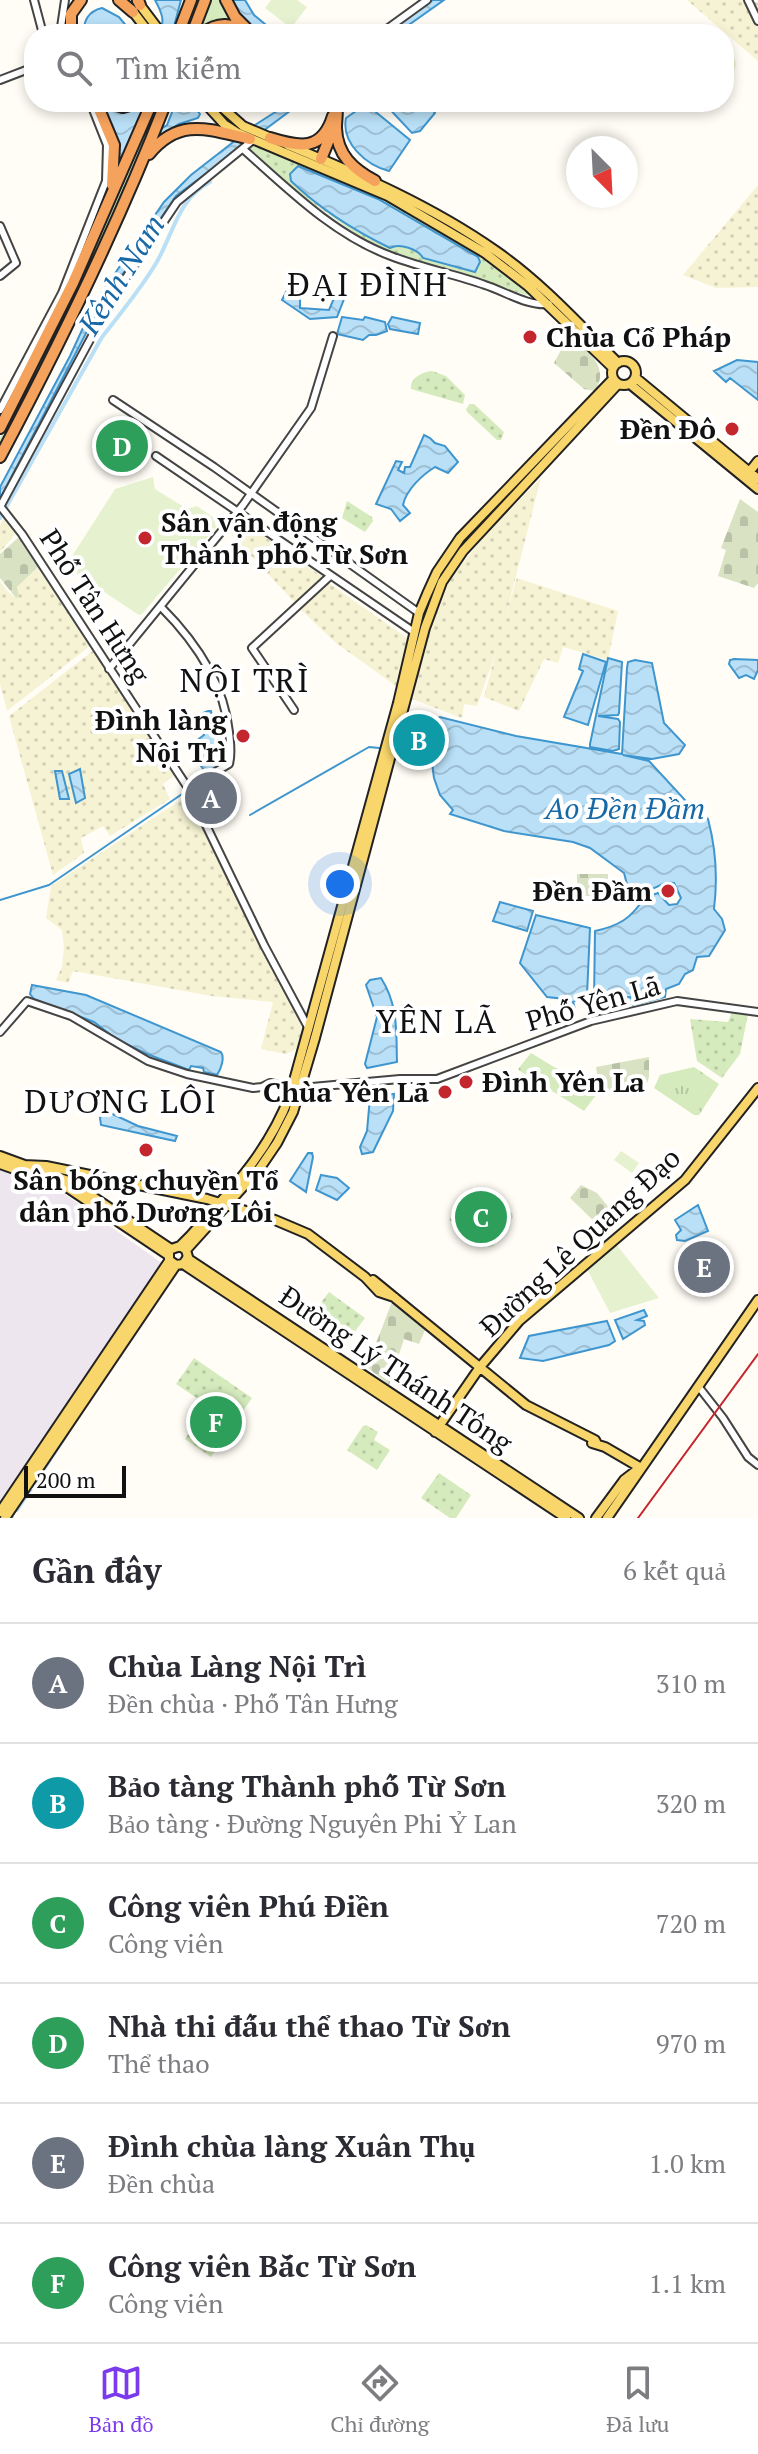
<!DOCTYPE html>
<html lang="vi">
<head>
<meta charset="utf-8">
<style>
  body { margin:0; font-family:"PT Serif",serif; background:#f2f2f3; color:#2b2b33 }
  .compass { position:absolute; left:566px; top:136px; width:72px; height:72px; border-radius:50%; background:#fff; box-shadow:0 4px 12px #0003; rotate:156deg }
  .scale { position:absolute; left:24px; bottom:20px; width:102px; box-sizing:border-box; padding-left:8px; border:4px solid #111; border-top:0; font-size:22px; line-height:28px; white-space:nowrap; color:#111; -webkit-text-stroke:6px #fff; paint-order:stroke }
  .you { position:absolute; left:340px; top:884px; width:28px; height:28px; margin:-20px; border:6px solid #fff; border-radius:50%; background:#1a73e8; box-shadow:0 0 0 12px #1a73e833 }
  .badge { display:grid; place-items:center; width:52px; height:52px; border-radius:50%; background:#7c3aed; color:#fff; font-size:26px; font-weight:700 }
  .pin { position:absolute; translate:-50% -50%; border:4px solid #fff; box-shadow:0 2px 8px #0006 }
  .list { margin:0; padding:0; list-style:none }
  h2 { display:flex; justify-content:space-between; align-items:center; height:104px; margin:0; padding:0 32px; font-size:34px }
  h2 small { font-size:26px; font-weight:400; color:#7c7c81 }
  .list li { display:grid; grid-template-columns:52px 1fr auto; gap:24px; align-items:center; box-sizing:border-box; height:120px; padding:0 32px; border-top:2px solid #e1e1e2 }
  .list b { display:block; font-size:30px; white-space:nowrap }
  .list p { margin:0; font-size:26px; white-space:nowrap; color:#7c7c81 }
  .list em { font-size:26px; font-style:normal; color:#7c7c81 }
  .icon { flex:none; width:44px; height:44px; fill:none; stroke:currentColor; stroke-width:2; stroke-linecap:round; stroke-linejoin:round }
  .map { position:relative; flex:none; width:758px; height:1518px; overflow:hidden }
  .search { position:absolute; background:#fff; box-shadow:0 4px 12px #0003; left:24px; right:24px; top:24px; height:88px; display:flex; align-items:center; gap:20px; box-sizing:border-box; padding:0 28px; border-radius:32px; color:#7c7c81; font-size:30px }
  .sheet { height:824px; background:#fff }
  nav { display:flex; justify-content:space-around; align-items:center; box-sizing:border-box; height:112px; border-top:2px solid #e1e1e2; background:#fff; font-size:22px; color:#7c7c81 }
  nav a { display:grid; justify-items:center; gap:4px }
  nav .on { color:#7c3aed }
  .map>svg:first-child { display:block }
  .industrial { fill:#eee6ef }
  .farmland { fill:url(#farmland-dots) }
  .grass { fill:url(#grass-tufts) }
  .cemetery { fill:url(#cemetery-stones) }
  .park { fill:url(#park-dots) }
  .pitch { fill:#e6f2cf }
  .water { fill:url(#water-waves); stroke:#3f96cf; stroke-width:2 }
  .lines { fill:none; stroke-linecap:round; stroke-linejoin:round }
  .stream { stroke:#3f96cf; stroke-width:2 }
  .canal { stroke:#b9e0f7; stroke-width:4 }
  .minor-casing { stroke:#444; stroke-width:10 }
  .major-casing { stroke:#222; stroke-width:12 }
  .highway-casing { stroke:#222; stroke-width:14 }
  .minor { stroke:#fff; stroke-width:6 }
  .major { stroke:#f9d66b; stroke-width:8 }
  .highway { stroke:#f5a25d; stroke-width:10 }
  .rail { stroke:#c4262e; stroke-width:2 }
  .poi-dot { fill:#c4262e; stroke:#fff; stroke-width:3 }
  .labels { text-anchor:middle; stroke-width:8; stroke-linejoin:round; paint-order:stroke }
  .poi-label { font-size:28px; font-weight:bold; fill:#111; stroke:#fff; text-anchor:end }
  .street-label { font-size:28px; fill:#111; stroke:#fff }
  .water-label { font-size:30px; font-style:italic; fill:#1768a6; stroke:#fff }
  .quarter-label { font-size:32px; letter-spacing:2px; fill:#111; stroke:#fff }
</style>
</head>
<body>
<div class="map">
<svg width="758" height="1518" viewBox="0 0 758 1518">
  <defs>
    <pattern id="farmland-dots" width="8" height="8" patternUnits="userSpaceOnUse" patternTransform="scale(2)"><rect width="8" height="8" fill="#f6f3d4"/><path d="M2 2h.1M6 6h.1" fill="none" stroke="#d2cfb5" stroke-width="1.8" stroke-linecap="round"/></pattern>
    <pattern id="grass-tufts" width="24" height="20" patternUnits="userSpaceOnUse" patternTransform="scale(2)"><rect width="24" height="20" fill="#d5ebbd"/><path d="M3 7l-1-3M5 7V3M7 7l1-3M15 17l-1-3M17 17v-4M19 17l1-3" fill="none" stroke="#b6c8a1"/></pattern>
    <pattern id="cemetery-stones" width="16" height="16" patternUnits="userSpaceOnUse" patternTransform="scale(2)"><rect width="16" height="16" fill="#d9e3c4"/><path d="M2 7V4a2 2 0 0 1 4 0v3zM10 15v-3a2 2 0 0 1 4 0v3z" fill="#b9c2a7"/></pattern>
    <pattern id="park-dots" width="8" height="8" patternUnits="userSpaceOnUse" patternTransform="scale(2)"><rect width="8" height="8" fill="#d5ebbd"/><path d="M2 2h.1M6 6h.1" fill="none" stroke="#b6c8a1" stroke-width="1.8" stroke-linecap="round"/></pattern>
    <pattern id="water-waves" width="16" height="10" patternUnits="userSpaceOnUse" patternTransform="scale(2)"><rect width="16" height="10" fill="#b9e0f7"/><path d="M0 5q4-4 8 0t8 0" fill="none" stroke="#9ebfd3"/></pattern>
  </defs>
  <rect width="100%" height="100%" fill="#fffdf5"/>
  <path class="industrial" d="M 0,1170 L 63,1193 L 176,1273 L 65,1430 L 8,1518 L 0,1518 Z"/>
  <path class="farmland" d="M 687,0 L 751,0 L 758,3 L 758,61 Z
    M 758,185 L 758,287 L 716,288 L 683,275 Z
    M 541,478 L 506,615 L 517,578 L 618,611 L 608,660 L 563,647 L 558,663 L 544,659 L 519,711 L 484,697 L 496,652 L 477,706 L 464,704 L 462,718 L 412,699 L 431,625 L 446,584 L 482,539 Z
    M 4,517 L 16,533 L 0,552 L 0,525 Z
    M 236,517 L 324,578 L 297,605 L 227,530 Z
    M 40,565 L 90,646 L 7,711 L 0,684 L 0,581 L 7,591 L 16,598 L 17,587 Z
    M 327,582 L 410,640 L 396,686 L 336,643 L 299,608 Z
    M 94,650 L 175,775 L 163,784 L 170,799 L 110,836 L 103,826 L 81,838 L 84,853 L 53,875 L 9,716 Z
    M 188,795 L 300,1023 L 303,1030 L 299,1048 L 286,1054 L 261,1049 L 273,1002 L 212,996 L 73,971 L 68,983 L 56,980 L 62,967 L 64,947 L 62,930 L 46,918 L 51,886 Z"/>
  <path class="grass" d="M 207,0 L 224,0 L 236,25 L 196,34 Z
    M 156,102 L 162,102 C 113,220 58,336 0,450 L 0,438 L 44,351 Z
    M 531,1053 L 595,1092 L 596,1095 L 584,1111 L 520,1071 L 518,1069 Z
    M 694,1067 L 719,1084 L 699,1115 L 694,1115 L 654,1088 L 660,1075 Z"/>
  <path class="cemetery" d="M 569,335 C 586,350 611,366 595,391 L 584,389 L 554,363 Z
    M 740,499 L 758,512 L 758,583 L 754,588 L 718,576 L 726,550 L 721,548 Z
    M 20,536 L 40,565 L 17,587 L 19,596 L 16,598 L 0,578 L 0,554 Z
    M 577,874 L 608,874 L 608,903 L 595,903 L 594,896 L 577,896 Z
    M 649,1057 L 649,1077 L 647,1083 L 600,1093 L 596,1067 Z
    M 581,1185 L 597,1193 L 615,1215 L 598,1225 L 570,1198 Z
    M 393,1299 L 426,1328 L 419,1344 L 404,1339 L 389,1385 L 367,1367 Z"/>
  <path class="park" d="M 252,144 C 306,156 506,251 530,296 L 421,264 L 366,241 L 296,191 L 250,150 Z
    M 432,371 L 446,376 L 465,395 L 463,404 L 411,389 C 410,378 422,372 432,371 Z
    M 470,404 L 474,404 L 504,432 L 501,440 L 497,440 L 467,412 L 466,409 Z
    M 347,501 L 372,517 L 373,521 L 365,532 L 342,518 Z
    M 732,1012 L 748,1014 L 740,1054 L 722,1078 L 697,1061 L 690,1019 L 728,1022 Z
    M 473,1188 L 512,1213 L 513,1217 L 493,1246 L 489,1247 L 449,1220 L 469,1189 Z
    M 329,1292 L 365,1318 L 353,1334 L 317,1308 Z
    M 194,1358 L 252,1398 L 211,1457 L 185,1439 L 207,1405 L 176,1384 Z
    M 366,1425 L 378,1432 L 374,1440 L 390,1450 L 377,1470 L 347,1450 L 363,1426 Z
    M 439,1473 L 471,1495 L 456,1518 L 450,1518 L 421,1498 Z"/>
  <path class="pitch" d="M 271,0 L 297,0 L 307,7 L 291,28 L 265,8 Z
    M 724,47 C 739,59 740,69 724,81 Z
    M 130,425 L 140,455 L 139,460 L 115,467 C 107,460 103,441 106,431 Z
    M 153,477 L 155,489 L 187,509 L 197,506 L 214,518 L 216,527 L 142,614 L 139,615 L 68,568 L 67,564 L 115,489 Z
    M 621,1151 L 639,1163 L 632,1173 L 614,1160 Z
    M 616,1244 L 659,1298 L 610,1313 L 587,1269 Z"/>
  <path class="water" d="M 155,0 L 181,0 L 172,34 L 160,34 C 165,20 162,13 155,0 Z
    M 232,0 L 245,0 L 254,15 L 277,34 C 255,34 240,21 232,0 Z
    M 433,0 L 444,0 L 396,34 L 385,34 Z
    M 102,8 L 119,17 L 133,34 L 85,34 C 82,21 89,11 102,8 Z
    M 100,102 C 116,113 130,113 147,103 L 120,161 L 118,149 Z
    M 176,102 L 195,102 L 194,106 L 200,114 L 198,118 L 179,124 L 155,139 L 159,130 L 167,125 Z
    M 291,102 L 302,102 L 176,196 L 97,312 L 0,499 L 0,487 L 70,356 L 94,304 L 164,202 L 191,175 L 255,125 Z
    M 383,102 L 426,102 L 435,113 L 420,131 L 412,133 Z
    M 366,104 L 410,140 L 389,171 C 366,165 341,143 346,118 Z
    M 298,166 L 378,199 L 478,257 L 480,262 L 475,272 L 423,258 C 418,249 400,243 390,248 C 355,231 319,208 291,181 L 290,174 Z
    M 286,292 L 300,297 L 300,308 L 329,310 L 335,296 L 344,299 L 337,317 L 310,319 L 282,300 Z
    M 342,317 L 363,320 L 365,317 L 385,322 L 387,331 L 376,335 L 369,335 L 363,340 L 337,334 Z
    M 392,317 L 420,323 L 418,334 L 390,329 L 388,324 Z
    M 737,360 L 758,362 L 758,400 L 730,378 L 726,382 L 714,371 Z
    M 424,435 L 430,438 L 435,443 L 445,446 L 458,462 L 448,473 L 435,467 C 422,475 406,490 403,505 L 410,513 L 400,521 L 391,509 L 376,504 L 396,461 L 402,462 L 398,470 L 404,473 L 405,467 L 410,467 Z
    M 583,654 L 606,662 L 588,725 L 564,717 L 583,671 L 579,669 Z
    M 608,658 L 622,662 L 619,713 L 618,715 L 598,716 L 618,719 L 620,722 L 619,749 L 613,751 L 590,747 L 590,744 Z
    M 734,659 L 758,660 L 758,670 L 754,679 L 746,675 L 739,678 L 729,664 L 730,660 Z
    M 635,660 L 652,663 L 664,723 L 685,745 L 679,754 L 652,759 L 623,755 L 649,761 L 695,811 L 708,819 C 716,849 718,877 714,909 L 722,919 L 725,930 L 709,956 L 697,957 L 693,970 L 685,974 L 679,984 L 666,989 L 665,997 L 633,1005 L 630,997 L 594,999 L 595,931 C 618,926 631,919 644,898 L 658,893 L 669,905 L 677,904 L 681,898 L 674,883 C 656,880 657,897 628,888 L 624,873 L 590,848 L 573,842 L 504,831 L 450,814 L 453,810 L 440,795 L 434,778 L 430,749 L 433,721 L 440,717 L 516,736 L 622,754 L 627,668 L 628,662 Z
    M 208,711 L 211,711 L 215,729 L 226,754 L 222,764 L 206,773 L 193,755 L 191,745 L 204,735 L 198,722 L 203,713 Z
    M 80,769 L 85,798 L 76,803 L 69,774 Z
    M 55,771 L 62,771 L 69,799 L 60,799 Z
    M 500,902 L 533,911 L 527,931 L 493,921 Z
    M 536,915 L 590,928 L 587,995 L 573,1002 L 575,1009 L 566,1010 L 565,999 L 547,997 L 520,963 Z
    M 381,978 C 399,1006 396,1034 397,1062 L 367,1068 L 365,1064 L 377,1017 L 366,985 L 370,980 Z
    M 32,985 L 86,995 L 221,1052 C 225,1058 221,1069 217,1075 L 204,1072 L 203,1068 L 191,1066 L 189,1070 L 147,1054 L 116,1039 L 94,1022 L 34,999 L 30,994 Z
    M 394,1094 L 393,1111 L 373,1152 L 362,1154 L 360,1147 L 367,1131 L 370,1097 Z
    M 104,1110 L 138,1126 L 177,1136 L 175,1141 L 101,1125 L 100,1118 Z
    M 308,1153 L 312,1153 L 313,1157 L 306,1192 L 290,1181 Z
    M 321,1175 L 337,1178 L 349,1188 L 337,1200 L 316,1190 Z
    M 698,1205 L 708,1231 L 685,1241 L 677,1240 L 676,1235 L 681,1230 L 675,1220 Z
    M 644,1310 L 647,1316 L 637,1320 L 644,1321 L 645,1325 L 623,1339 L 615,1320 Z
    M 607,1321 L 615,1341 L 609,1345 L 543,1361 L 520,1358 L 529,1336 Z"/>
  <g class="lines">
    <path class="stream" d="M 250,815 L 369,747 L 379,748
      M 0,900 L 49,885 L 185,792"/>
    <path class="canal" d="M 0,518 L 102,337 C 121,313 139,291 155,265 C 173,236 177,199 210,182
      M 17,1510 L 67,1434
      M 11,1518 L 12,1516"/>
    <g class="minor-casing">
      <path id="minor" d="M 34,0 L 43,34
        M 748,0 L 758,21
        M 60,34 L 65,0
        M 380,34 L 427,0
        M 0,80 L 34,67
        M 243,149 C 288,189 334,235 391,256 C 422,268 454,274 485,285 C 504,291 529,307 549,304
        M 0,226 L 16,263 L 0,276
        M 113,400 L 214,467 L 419,613
        M 0,410 L 62,293 L 106,181 L 107,145 L 90,102
        M 156,456 L 414,632
        M 0,506 L 22,534 L 188,788 L 264,945 L 309,1029
        M 0,507 L 113,297 L 177,202 L 253,140
        M 161,607 C 195,641 224,683 229,732 C 230,743 232,753 229,764 L 188,788
        M 109,669 L 243,505 L 311,408 L 333,336
        M 294,710 L 252,648 L 330,576
        M 0,1032 L 27,1001 L 71,1016 L 148,1061 L 187,1074 L 253,1088 L 262,1087 L 270,1083 L 293,1088
        M 301,1088 L 400,1079 L 437,1079 L 591,1021 L 677,1001 L 758,1012
        M 698,1386 L 723,1418 L 748,1457 L 758,1465"/>
    </g>
    <g class="major-casing">
      <path id="major" d="M 137,1 L 162,34
        M 131,9 L 150,34
        M 204,102 L 224,124 L 238,133 L 388,196 L 485,253 L 528,286 L 613,368
        M 216,102 L 243,126 L 276,140
        M 288,145 C 360,175 432,206 496,251 C 541,282 579,324 618,363
        M612 373a12 12 0 1 1 24 0a12 12 0 1 1-24 0Z
        M 636,378 L 758,479
        M 630,384 L 758,489
        M 747,475 L 758,461
        M 0,1156 L 71,1182 L 171,1249
        M 0,1164 L 68,1188 L 168,1255
        M 24,1165 L 46,1166 L 207,1199 L 275,1220 L 308,1234 L 365,1277 L 379,1292 L 394,1297
        M 180,1246 L 186,1250 L 188,1257 L 183,1264 L 176,1265 L 169,1260 L 169,1250 L 180,1246 L 191,1235 C 231,1190 268,1153 290,1095 L 398,703 L 419,613 L 427,594 L 437,572 L 460,538 L 613,379
        M 186,1250 L 260,1168 L 277,1143 L 293,1112 L 315,1038 L 425,628 L 442,582 L 463,551 L 618,384
        M 187,1258 L 579,1518
        M 183,1264 L 566,1518
        M 373,1280 L 526,1405 L 595,1440 L 597,1444
        M 435,1432 L 480,1367 L 519,1321 L 685,1180 L 758,1088
        M 592,1443 L 605,1447 L 641,1468
        M 0,1512 L 169,1261
        M 5,1518 L 176,1265
        M 596,1518 L 624,1480 L 637,1470
        M 607,1518 L 758,1300"/>
    </g>
    <g class="highway-casing">
      <path id="highway" d="M 119,0 L 133,12
        M 138,0 L 140,5
        M 226,0 L 235,17 L 246,28
        M 71,34 L 71,14 L 81,0
        M 178,34 L 191,0
        M 192,34 L 205,0
        M 202,34 C 218,21 232,23 249,34
        M 96,102 L 114,145 L 112,185
        M 108,102 L 123,107 L 140,102
        M 336,102 C 338,111 336,119 336,128 C 337,155 353,169 375,181
        M 270,138 C 299,147 322,152 333,116
        M 149,154 C 180,116 210,130 250,139
        M 321,159 L 334,127
        M 0,428 L 73,283 L 152,102
        M 0,457 C 61,342 119,223 166,102"/>
    </g>
    <use href="#minor" class="minor"/>
    <use href="#major" class="major"/>
    <use href="#highway" class="highway"/>
    <path class="rail" d="M 638,1518 L 758,1354"/>
  </g>
  <g class="poi-dot">
    <circle cx="530" cy="337" r="8"/>
    <circle cx="732" cy="429" r="8"/>
    <circle cx="145" cy="538" r="8"/>
    <circle cx="243" cy="736" r="8"/>
    <circle cx="668" cy="891" r="8"/>
    <circle cx="466" cy="1082" r="8"/>
    <circle cx="445" cy="1092" r="8"/>
    <circle cx="146" cy="1150" r="8"/>
  </g>
  <g class="labels">
    <g class="poi-label">
      <text x="546" y="347" text-anchor="start">Chùa Cổ Pháp</text>
      <text x="716" y="439">Đền Đô</text>
      <text x="161" y="532" text-anchor="start">Sân vận động<tspan x="161" dy="32">Thành phố Từ Sơn</tspan></text>
      <text x="227" y="730">Đình làng<tspan x="227" dy="32">Nội Trì</tspan></text>
      <text x="652" y="901">Đền Đầm</text>
      <text x="482" y="1092" text-anchor="start">Đình Yên La</text>
      <text x="429" y="1102">Chùa Yên Lã</text>
      <text x="146" y="1190" text-anchor="middle">Sân bóng chuyền Tổ<tspan x="146" dy="32">dân phố Dương Lôi</tspan></text>
    </g>
    <g class="street-label">
      <text transform="translate(95 606) rotate(57)" y="10">Phố Tân Hưng</text>
      <text transform="translate(593 1003) rotate(-16)" y="10">Phố Yên Lã</text>
      <text transform="translate(580 1242) rotate(-43)" y="10">Đường Lê Quang Đạo</text>
      <text transform="translate(396 1369) rotate(34)" y="10">Đường Lý Thánh Tông</text>
    </g>
    <g class="water-label">
      <text transform="translate(122 275) rotate(-58)" y="10">Kênh Nam</text>
      <text x="625" y="819">Ao Đền Đầm</text>
    </g>
    <g class="quarter-label">
      <text x="368" y="296">ĐẠI ĐÌNH</text>
      <text x="245" y="692">NỘI TRÌ</text>
      <text x="437" y="1033">YÊN LÃ</text>
      <text x="121" y="1113">DƯƠNG LÔI</text>
    </g>
  </g>
</svg>
<svg class="compass" viewBox="-18 -18 36 36"><path d="M0-13l5 13h-10z" fill="#e53935"/><path d="M0 13l5-13h-10z" fill="#7c7c81"/></svg>
<div class="scale">200 m</div>
<div class="you"></div>
<div class="pin badge" style="left:211px;top:798px;background:#6b7280">A</div>
<div class="pin badge" style="left:419px;top:740px;background:#0f9aa8">B</div>
<div class="pin badge" style="left:481px;top:1217px;background:#2e9e5b">C</div>
<div class="pin badge" style="left:122px;top:446px;background:#2e9e5b">D</div>
<div class="pin badge" style="left:704px;top:1267px;background:#6b7280">E</div>
<div class="pin badge" style="left:216px;top:1422px;background:#2e9e5b">F</div>
<div class="search"><svg class="icon" aria-label="search" viewBox="0 0 24 24"><circle cx="10" cy="10" r="6"/><path d="M15 15l6 6"/></svg>Tìm kiếm</div>
</div>
<section class="sheet">
<h2>Gần đây<small>6 kết quả</small></h2>
<ul class="list">
<li><span class="badge" style="background:#6b7280">A</span><div><b>Chùa Làng Nội Trì</b><p>Đền chùa · Phố Tân Hưng</p></div><em>310 m</em></li>
<li><span class="badge" style="background:#0f9aa8">B</span><div><b>Bảo tàng Thành phố Từ Sơn</b><p>Bảo tàng · Đường Nguyên Phi Ỷ Lan</p></div><em>320 m</em></li>
<li><span class="badge" style="background:#2e9e5b">C</span><div><b>Công viên Phú Điền</b><p>Công viên</p></div><em>720 m</em></li>
<li><span class="badge" style="background:#2e9e5b">D</span><div><b>Nhà thi đấu thể thao Từ Sơn</b><p>Thể thao</p></div><em>970 m</em></li>
<li><span class="badge" style="background:#6b7280">E</span><div><b>Đình chùa làng Xuân Thụ</b><p>Đền chùa</p></div><em>1.0 km</em></li>
<li><span class="badge" style="background:#2e9e5b">F</span><div><b>Công viên Bắc Từ Sơn</b><p>Công viên</p></div><em>1.1 km</em></li>
</ul>
</section>
<nav>
<a class="on"><svg class="icon" aria-label="map" viewBox="0 0 24 24"><path d="M3 6l6-2 6 2 6-2v14l-6 2-6-2-6 2zM9 4v14M15 6v14"/></svg>Bản đồ</a>
<a><svg class="icon" aria-label="directions" viewBox="0 0 24 24"><path d="M12 3l9 9-9 9-9-9zM9 14v-3h6M13 9l2 2-2 2"/></svg>Chỉ đường</a>
<a><svg class="icon" aria-label="saved" viewBox="0 0 24 24"><path d="M7 4h10v16l-5-4-5 4z"/></svg>Đã lưu</a>
</nav>
</body>
</html>
